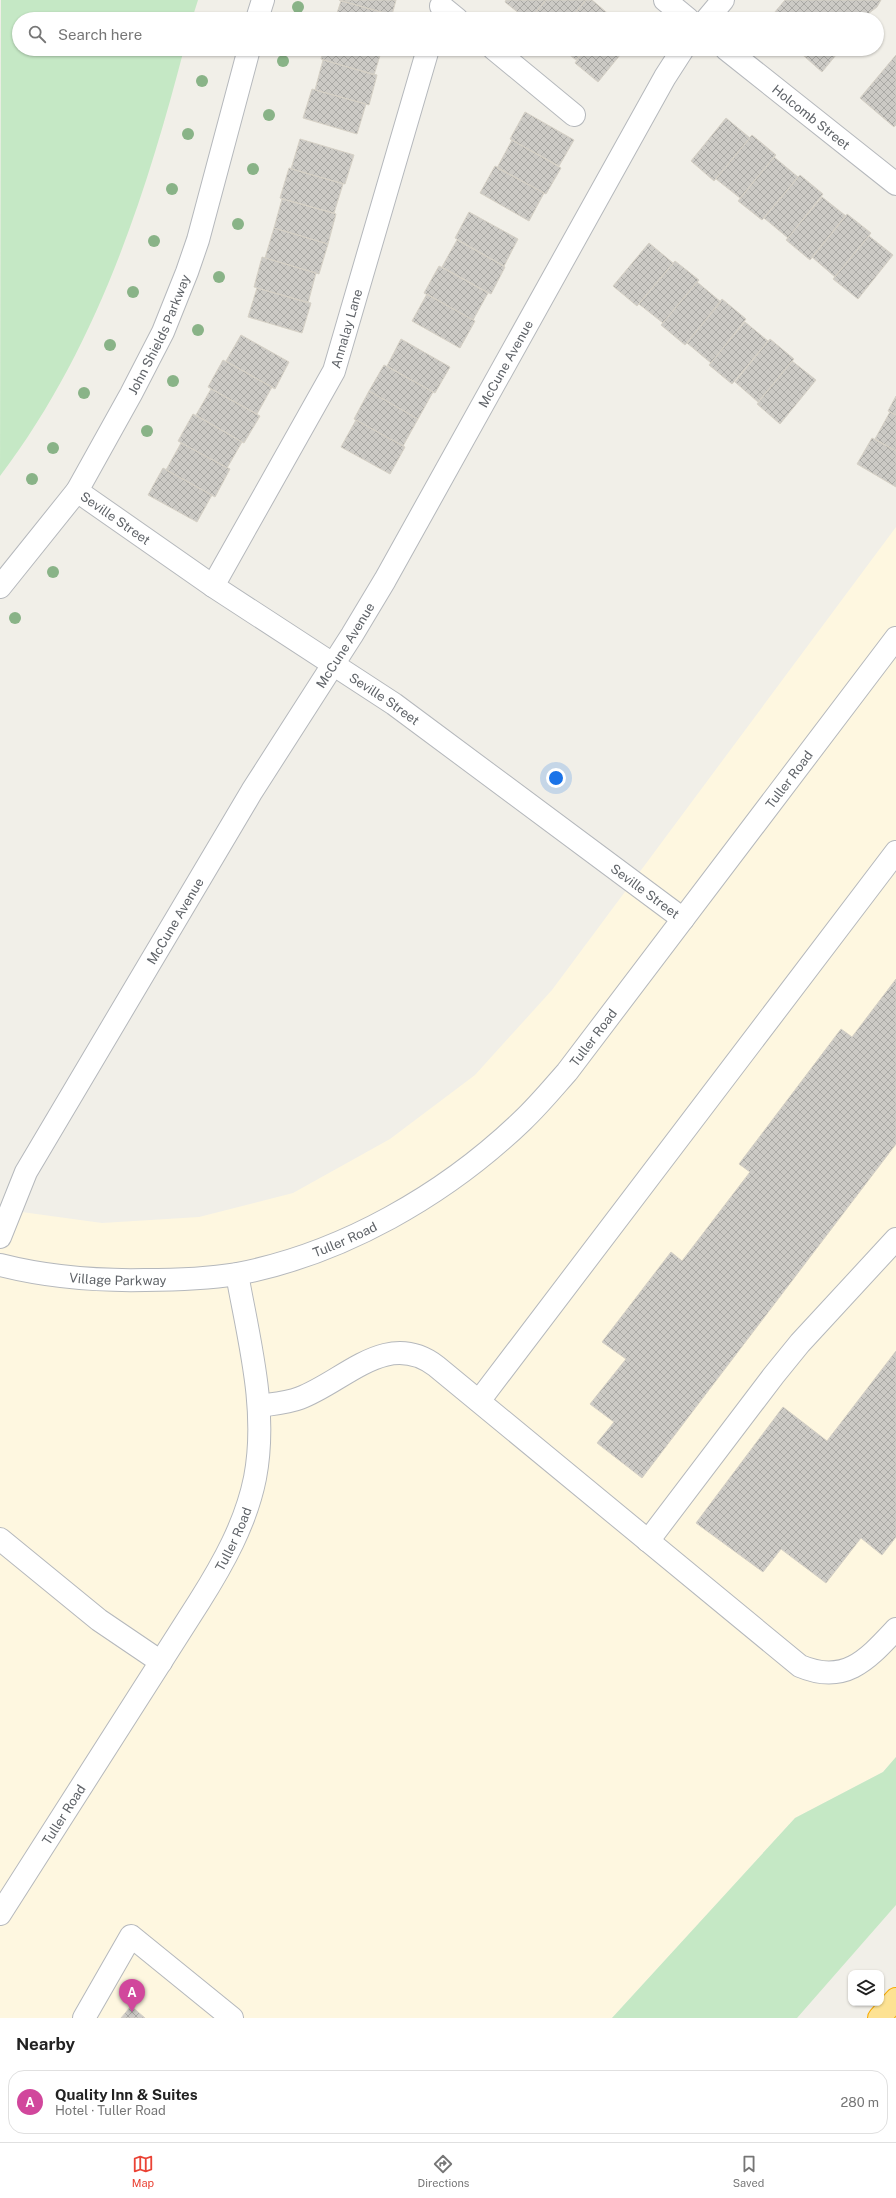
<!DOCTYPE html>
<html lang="en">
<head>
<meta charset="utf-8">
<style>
  body { margin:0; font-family:"Public Sans",sans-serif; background:#f2f2f2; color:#222 }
  .controls { position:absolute; right:12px; bottom:12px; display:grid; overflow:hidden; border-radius:8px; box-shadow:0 1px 3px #0004 }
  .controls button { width:36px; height:36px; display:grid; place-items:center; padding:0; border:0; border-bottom:1px solid #e0e0e0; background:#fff; color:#222; font:20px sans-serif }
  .you { position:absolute; left:556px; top:778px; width:14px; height:14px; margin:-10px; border:3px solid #fff; border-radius:50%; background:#1a73e8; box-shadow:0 0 0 6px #1a73e833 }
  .badge { display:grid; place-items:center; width:26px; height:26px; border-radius:50%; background:#ea4335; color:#fff; font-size:13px; font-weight:700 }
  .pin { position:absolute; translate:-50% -33px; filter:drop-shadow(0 1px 2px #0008) }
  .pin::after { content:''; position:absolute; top:21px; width:14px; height:12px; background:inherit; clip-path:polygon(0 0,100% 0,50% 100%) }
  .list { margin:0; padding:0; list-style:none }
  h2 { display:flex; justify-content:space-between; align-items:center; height:52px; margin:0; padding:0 16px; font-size:17px }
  h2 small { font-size:13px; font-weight:400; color:#767676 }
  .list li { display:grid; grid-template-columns:26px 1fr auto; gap:12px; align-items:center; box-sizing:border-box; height:64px; margin:0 8px 8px; padding:0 8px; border:1px solid #e0e0e0; border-radius:16px }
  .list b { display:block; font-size:15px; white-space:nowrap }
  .list p { margin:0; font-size:13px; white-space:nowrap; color:#767676 }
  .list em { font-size:13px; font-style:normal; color:#767676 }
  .icon { flex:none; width:22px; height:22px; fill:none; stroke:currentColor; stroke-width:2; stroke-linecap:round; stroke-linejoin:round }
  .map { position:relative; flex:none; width:896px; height:2018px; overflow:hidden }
  .search { position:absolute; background:#fff; box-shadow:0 1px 3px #0004; left:12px; right:12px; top:12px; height:44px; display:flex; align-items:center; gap:10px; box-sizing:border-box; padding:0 14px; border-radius:22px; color:#767676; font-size:15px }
  .sheet { height:124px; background:#fff }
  nav { display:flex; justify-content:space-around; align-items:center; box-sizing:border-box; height:56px; border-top:1px solid #e0e0e0; background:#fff; font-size:11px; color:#767676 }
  nav a { display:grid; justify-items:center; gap:2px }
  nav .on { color:#ea4335 }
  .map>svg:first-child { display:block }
  .commercial { fill:#fef7e0 }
  .green { fill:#c5e8c5 }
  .building { fill:url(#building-cross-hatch); stroke:#d6d1c6 }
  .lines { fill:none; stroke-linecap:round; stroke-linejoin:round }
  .minor-casing { stroke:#b5b8bc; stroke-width:24 }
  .highway-casing { stroke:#f9ab00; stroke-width:24 }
  .minor { stroke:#fff; stroke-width:22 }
  .highway { stroke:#fde293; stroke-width:22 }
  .tree { fill:#89b387 }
  .labels { text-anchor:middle; stroke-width:3; stroke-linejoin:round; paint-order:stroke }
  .street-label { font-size:13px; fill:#5f6368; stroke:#fff }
</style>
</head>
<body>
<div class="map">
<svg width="896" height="2018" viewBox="0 0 896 2018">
  <defs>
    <pattern id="building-cross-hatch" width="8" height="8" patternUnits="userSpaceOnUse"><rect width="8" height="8" fill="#cccac5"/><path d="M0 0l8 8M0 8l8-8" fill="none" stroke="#a9a8a4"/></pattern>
  </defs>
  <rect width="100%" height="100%" fill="#f1efe8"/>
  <path class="commercial" d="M 896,527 L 896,1757 L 883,1772 L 795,1818 L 612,2018 L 0,2018 L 0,1209 L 102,1223 L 199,1217 L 293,1193 L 390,1139 L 475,1075 L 552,990 Z"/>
  <path class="green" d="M 1,0 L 198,0 L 192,19 L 19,19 L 19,49 L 184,49 C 145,199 95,351 0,476 Z
    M 896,1757 L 896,1905 L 797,2018 L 612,2018 L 795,1818 L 883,1772 Z"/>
  <path class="building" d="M 339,0 L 396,0 L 392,15 Z
    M 506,0 L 546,0 L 530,19 L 526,19 L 505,2 Z
    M 546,0 L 586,0 L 570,19 L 530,19 Z
    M 586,0 L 592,0 L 612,17 L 610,19 L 570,19 Z
    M 785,0 L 881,0 L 877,7 L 868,14 L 870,16 L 865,19 L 769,19 Z
    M 341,1 L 392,15 L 394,16 L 394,19 L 335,19 Z
    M 324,49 L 382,49 L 374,75 L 321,59 Z
    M 562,49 L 585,49 L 576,60 Z
    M 585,49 L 625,49 L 598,82 L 575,63 Z
    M 796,49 L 841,49 L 822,72 Z
    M 896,55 L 896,125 L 894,127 L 860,98 Z
    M 323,60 L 377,75 L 369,105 L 315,90 Z
    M 312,89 L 366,104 L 357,134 L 303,118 Z
    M 525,112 L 574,140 L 559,166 L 510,139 Z
    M 726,118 L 750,138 L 714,181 L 691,161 Z
    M 752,135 L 776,155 L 740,198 L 716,179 Z
    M 300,139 L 354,155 L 345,184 L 291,169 Z
    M 512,140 L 561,168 L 546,194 L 497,168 Z
    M 774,157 L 798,177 L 762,220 L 738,201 Z
    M 495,166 L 544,193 L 529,221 L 480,193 Z
    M 289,168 L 343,184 L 334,213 L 280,198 Z
    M 800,175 L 823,194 L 788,238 L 764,218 Z
    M 822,197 L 846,216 L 810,260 L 786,240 Z
    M 282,199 L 336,214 L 328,244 L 274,228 Z
    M 469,212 L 518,239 L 504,266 L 455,238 Z
    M 847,214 L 871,233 L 835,277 L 812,257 Z
    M 274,228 L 328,244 L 319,274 L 265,258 Z
    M 869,236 L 893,255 L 858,299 L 833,279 Z
    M 457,240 L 505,267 L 491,294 L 442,267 Z
    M 649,243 L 673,263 L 637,306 L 613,286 Z
    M 262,257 L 316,273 L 308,303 L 254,287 Z
    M 675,261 L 699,280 L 663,323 L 639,304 Z
    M 439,266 L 488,293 L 473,320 L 424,293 Z
    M 697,282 L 721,302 L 685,345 L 661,325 Z
    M 257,288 L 311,303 L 302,333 L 248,317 Z
    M 427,294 L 475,321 L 460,348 L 412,321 Z
    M 722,299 L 746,319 L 711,363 L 687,343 Z
    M 745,322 L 768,341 L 732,384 L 709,365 Z
    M 241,335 L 289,362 L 275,389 L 226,361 Z
    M 401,339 L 450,367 L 435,393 L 387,366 Z
    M 770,339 L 794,359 L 758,402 L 735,382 Z
    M 223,360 L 272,387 L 257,414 L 208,387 Z
    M 792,361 L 816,380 L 780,424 L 757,404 Z
    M 384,365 L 433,392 L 418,419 L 369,391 Z
    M 211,389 L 260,416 L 244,443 L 196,415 Z
    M 369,391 L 418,419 L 403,446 L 354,419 Z
    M 896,396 L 896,415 L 888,411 Z
    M 890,412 L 896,415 L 896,451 L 875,439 Z
    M 193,414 L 242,442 L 227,468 L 178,441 Z
    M 356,420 L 405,447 L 390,474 L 341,447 Z
    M 872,438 L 896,451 L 896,487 L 857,464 Z
    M 181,443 L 230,469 L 215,497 L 166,470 Z
    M 163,468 L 212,495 L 197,522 L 148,495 Z
    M 896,979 L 896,1144 L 642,1478 L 597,1443 L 614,1422 L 590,1404 L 626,1359 L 602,1342 L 671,1252 L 682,1261 L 750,1172 L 739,1164 L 841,1029 L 852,1037 Z
    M 896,1351 L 896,1537 L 882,1555 L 861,1538 L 826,1583 L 781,1549 L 763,1572 L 696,1523 L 783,1407 L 827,1441 Z
    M 131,2006 L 145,2018 L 121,2018 Z"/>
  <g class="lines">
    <g class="minor-casing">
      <g id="minor">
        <path d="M 665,0 L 688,19"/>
        <path d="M 441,6 L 457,19"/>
        <path d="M 257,19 L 263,0"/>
        <path d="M 707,19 L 723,0"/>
        <path d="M 494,49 L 574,115"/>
        <path id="s1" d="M 726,49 L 896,184"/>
        <path id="s2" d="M 77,491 L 213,586 L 394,704 L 683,919"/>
        <path id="s3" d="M 213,586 L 334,371 L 428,49"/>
        <path id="s4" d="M 0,587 L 77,491 L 131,394 L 163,332 L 187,272 L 198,240 L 249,49"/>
        <path id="s5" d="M 0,1237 L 26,1172 L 252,791 L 352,635 L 385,580 L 665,77 L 683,49"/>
        <path id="s6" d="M 0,1265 C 47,1277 96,1281 145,1280 C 176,1280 206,1279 237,1274 C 342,1254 445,1195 522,1121 C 538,1106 552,1089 567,1072 L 896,638"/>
        <path d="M 479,1401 L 896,852"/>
        <path d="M 259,1406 C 272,1404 287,1403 300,1398 C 345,1381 387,1329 436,1366 L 800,1666 C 845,1685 867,1660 896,1629"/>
        <path d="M 0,1539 L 99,1620 L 161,1662"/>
        <path d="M 648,1541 L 774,1375 L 800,1343 L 896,1239"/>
        <path id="s7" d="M 0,1914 L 199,1602 C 223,1564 246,1523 255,1478 C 268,1410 249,1341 237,1274"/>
        <path d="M 84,2018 L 131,1936 L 232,2018"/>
      </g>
    </g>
    <g class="highway-casing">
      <path id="highway" d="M 879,2018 L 896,1999"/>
    </g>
    <use href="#minor" class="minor"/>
    <use href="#highway" class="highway"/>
  </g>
  <g class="tree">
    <circle cx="298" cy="7" r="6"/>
    <circle cx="283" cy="61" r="6"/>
    <circle cx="202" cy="81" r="6"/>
    <circle cx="269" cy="115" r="6"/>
    <circle cx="188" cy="134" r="6"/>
    <circle cx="253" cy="169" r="6"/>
    <circle cx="172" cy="189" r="6"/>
    <circle cx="238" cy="224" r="6"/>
    <circle cx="154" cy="241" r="6"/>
    <circle cx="219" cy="277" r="6"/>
    <circle cx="133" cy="292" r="6"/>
    <circle cx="198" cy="330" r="6"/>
    <circle cx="110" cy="345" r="6"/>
    <circle cx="173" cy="381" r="6"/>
    <circle cx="84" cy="393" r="6"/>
    <circle cx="147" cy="431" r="6"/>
    <circle cx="53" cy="448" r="6"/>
    <circle cx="32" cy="479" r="6"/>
    <circle cx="53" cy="572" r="6"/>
    <circle cx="15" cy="618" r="6"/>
  </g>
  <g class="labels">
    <g class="street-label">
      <text dy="5" stroke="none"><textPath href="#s1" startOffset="109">Holcomb Street</textPath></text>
      <text dy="5" stroke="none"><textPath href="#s3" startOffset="291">Annalay Lane</textPath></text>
      <text dy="5" stroke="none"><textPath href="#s4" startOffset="300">John Shields Parkway</textPath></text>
      <text dy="5" stroke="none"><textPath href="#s5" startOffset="1010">McCune Avenue</textPath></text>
      <text dy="5" stroke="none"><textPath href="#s2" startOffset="47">Seville Street</textPath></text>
      <text dy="5" stroke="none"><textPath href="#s5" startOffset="686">McCune Avenue</textPath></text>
      <text dy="5" stroke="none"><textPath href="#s2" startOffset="371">Seville Street</textPath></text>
      <text dy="5" stroke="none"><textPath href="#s6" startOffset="1000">Tuller Road</textPath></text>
      <text dy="5" stroke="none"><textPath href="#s2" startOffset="695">Seville Street</textPath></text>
      <text dy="5" stroke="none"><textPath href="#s5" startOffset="362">McCune Avenue</textPath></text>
      <text dy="5" stroke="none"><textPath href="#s6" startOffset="676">Tuller Road</textPath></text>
      <text dy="5" stroke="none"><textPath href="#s6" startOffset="352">Tuller Road</textPath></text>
      <text dy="5" stroke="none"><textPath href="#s6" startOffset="119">Village Parkway</textPath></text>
      <text dy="5" stroke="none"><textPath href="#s7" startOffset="442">Tuller Road</textPath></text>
      <text dy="5" stroke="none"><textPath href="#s7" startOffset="118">Tuller Road</textPath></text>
    </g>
  </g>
</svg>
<div class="controls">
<button><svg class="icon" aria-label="layers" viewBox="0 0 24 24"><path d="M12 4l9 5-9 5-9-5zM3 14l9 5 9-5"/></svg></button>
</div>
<div class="you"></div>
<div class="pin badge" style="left:132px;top:2012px;background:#d1479c">A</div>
<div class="search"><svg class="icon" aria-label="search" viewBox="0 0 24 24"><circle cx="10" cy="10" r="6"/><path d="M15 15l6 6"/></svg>Search here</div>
</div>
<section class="sheet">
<h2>Nearby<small></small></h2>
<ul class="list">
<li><span class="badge" style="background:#d1479c">A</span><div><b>Quality Inn &amp; Suites</b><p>Hotel · Tuller Road</p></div><em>280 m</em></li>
</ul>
</section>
<nav>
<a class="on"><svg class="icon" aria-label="map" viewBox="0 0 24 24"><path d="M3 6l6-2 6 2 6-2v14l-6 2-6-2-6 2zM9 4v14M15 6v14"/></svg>Map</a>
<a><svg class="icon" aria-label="directions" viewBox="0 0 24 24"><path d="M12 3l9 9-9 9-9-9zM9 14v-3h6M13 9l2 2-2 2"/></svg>Directions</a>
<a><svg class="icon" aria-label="saved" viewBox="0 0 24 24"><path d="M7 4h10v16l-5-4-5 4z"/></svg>Saved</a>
</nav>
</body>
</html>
